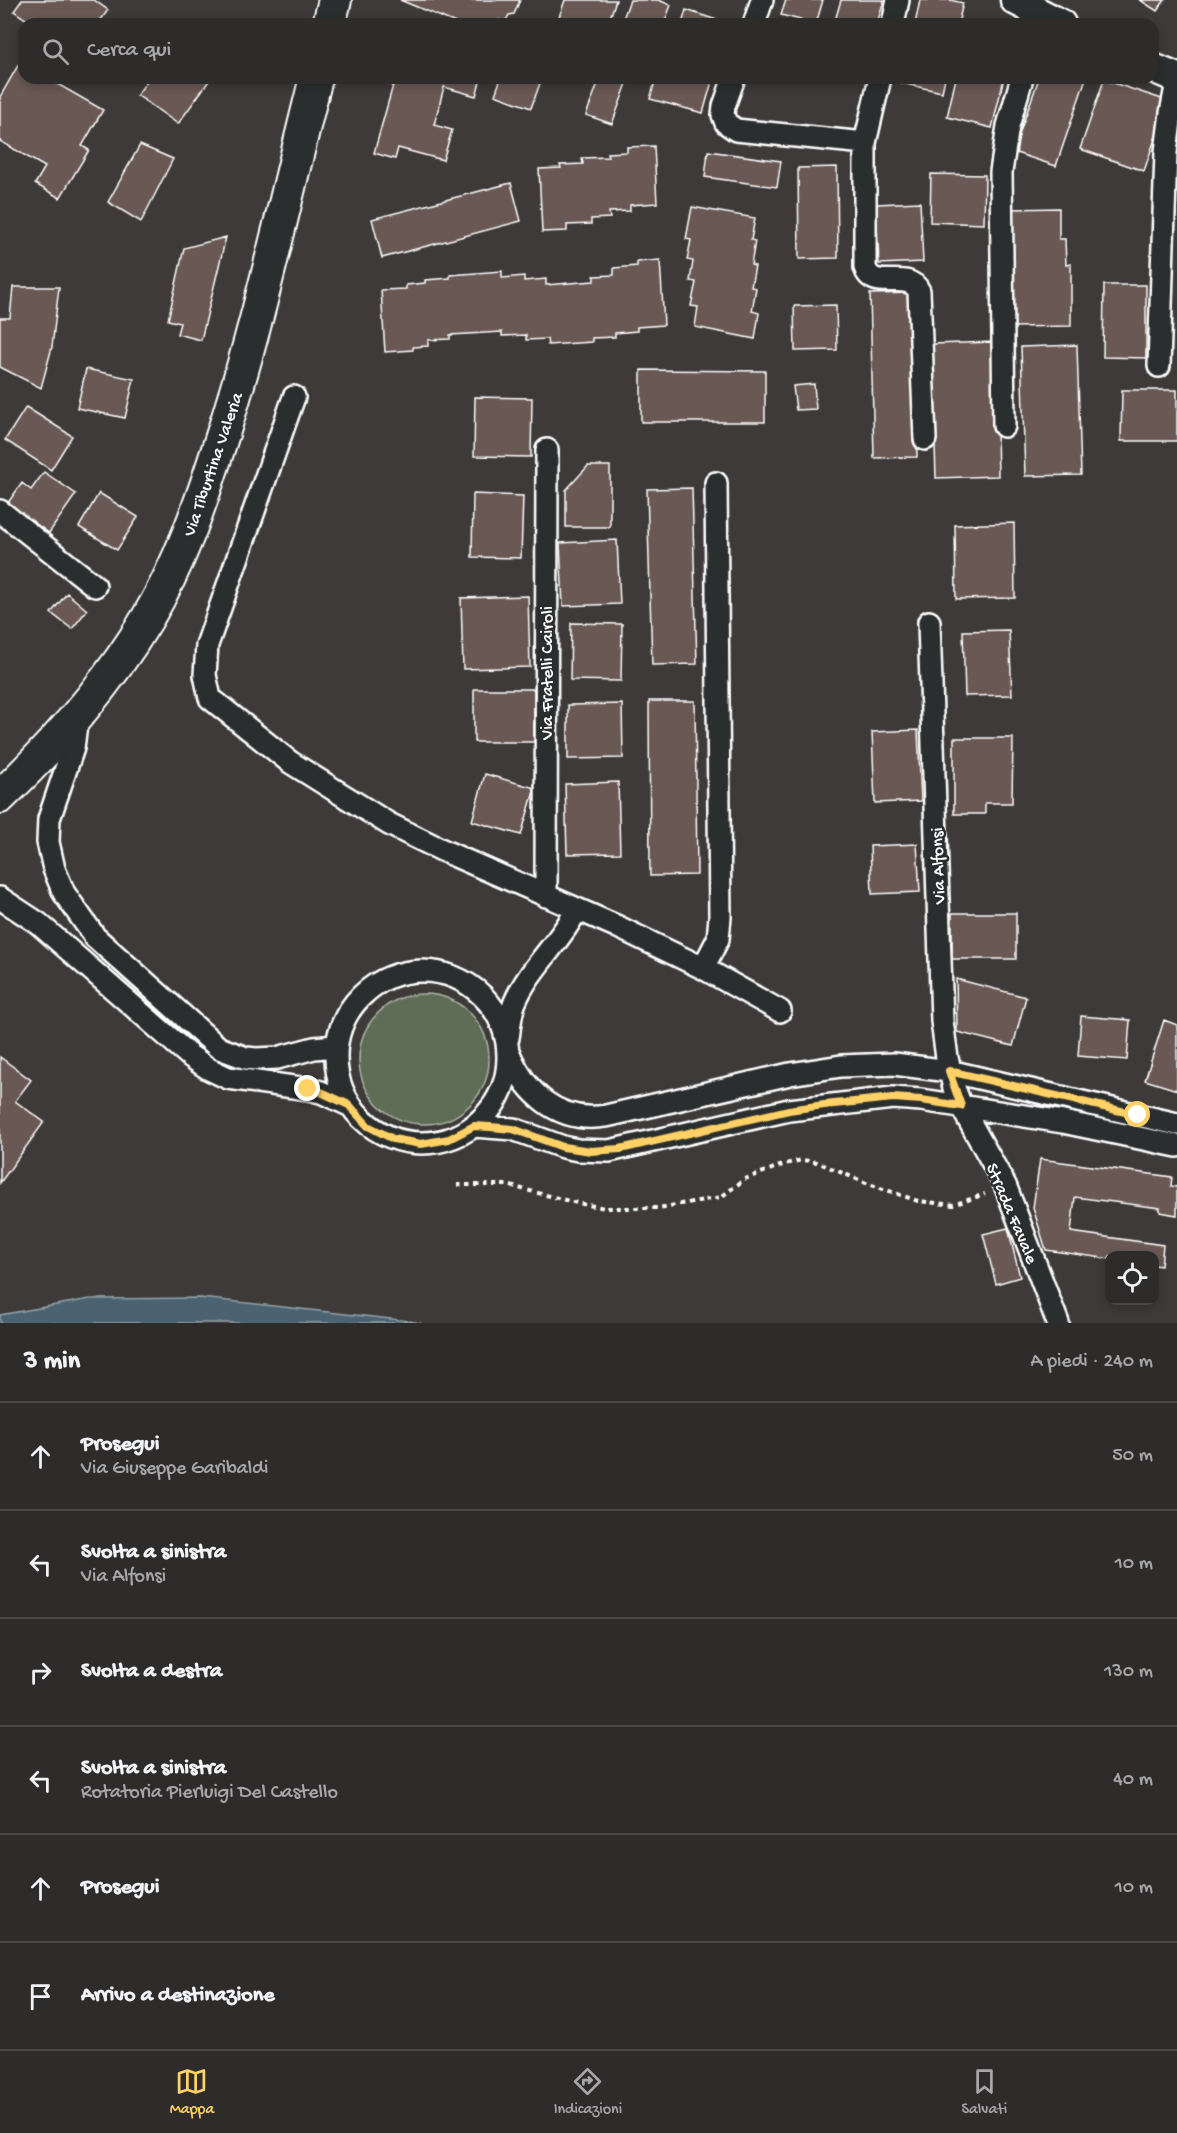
<!DOCTYPE html>
<html lang="it">
<head>
<meta charset="utf-8">
<style>
  body { margin:0; font-family:"Gochi Hand",sans-serif; background:#3a3837; color:#f1f3f6 }
  .controls { position:absolute; right:18px; bottom:18px; display:grid; overflow:hidden; border-radius:12px; box-shadow:0 3px 9px #0003 }
  .controls button { width:54px; height:54px; display:grid; place-items:center; padding:0; border:0; border-bottom:2px solid #494847; background:#2e2c2b; color:#f1f3f6; font:30px sans-serif }
  .stop { position:absolute; width:18px; height:18px; margin:-14px; border:4px solid #ffd166; border-radius:50%; background:#fff }
  .stop.end { background:#ffd166; border-color:#fff; box-shadow:0 2px 6px #0008 }
  .list { margin:0; padding:0; list-style:none }
  h2 { display:flex; justify-content:space-between; align-items:center; height:78px; margin:0; padding:0 24px; font-size:26px }
  h2 small { font-size:20px; font-weight:400; color:#a7a7a9 }
  .list li { display:grid; grid-template-columns:39px 1fr auto; gap:18px; align-items:center; box-sizing:border-box; height:108px; padding:0 24px; border-top:2px solid #494847 }
  .list b { display:block; font-size:22px; white-space:nowrap }
  .list p { margin:0; font-size:20px; white-space:nowrap; color:#a7a7a9 }
  .list em { font-size:20px; font-style:normal; color:#a7a7a9 }
  .icon { flex:none; width:33px; height:33px; fill:none; stroke:currentColor; stroke-width:2; stroke-linecap:round; stroke-linejoin:round }
  .map { position:relative; flex:none; width:1177px; height:1323px; overflow:hidden }
  .search { position:absolute; background:#2e2c2b; box-shadow:0 3px 9px #0003; left:18px; right:18px; top:18px; height:66px; display:flex; align-items:center; gap:15px; box-sizing:border-box; padding:0 21px; border-radius:18px; color:#a7a7a9; font-size:22px }
  .sheet { height:726px; background:#2e2c2b }
  nav { display:flex; justify-content:space-around; align-items:center; box-sizing:border-box; height:84px; border-top:2px solid #494847; background:#2e2c2b; font-size:16px; color:#a7a7a9 }
  nav a { display:grid; justify-items:center; gap:3px }
  nav .on { color:#ffd166 }
  .map>svg:first-child { display:block }
  .green { fill:#5e6d56; stroke:#aeb6aa; stroke-width:1.5 }
  .water { fill:#4c6470; stroke:#94a2a9; stroke-width:1.5 }
  .building { fill:#695952; stroke:#fff; stroke-width:1.5 }
  .lines { fill:none; stroke-linecap:round; stroke-linejoin:round }
  .street-casing { stroke:#fff; stroke-width:26 }
  .secondary-casing { stroke:#fff; stroke-width:33 }
  .primary-casing { stroke:#fff; stroke-width:36 }
  .path { stroke:#fff; stroke-width:4; stroke-dasharray:4.5 4.5; stroke-linecap:butt }
  .street { stroke:#2a2d2e; stroke-width:21 }
  .secondary { stroke:#2a2d2e; stroke-width:28 }
  .primary { stroke:#2a2d2e; stroke-width:32 }
  .route { stroke:#ffd166; stroke-width:8 }
  .labels { text-anchor:middle; stroke-width:5; stroke-linejoin:round; paint-order:stroke }
  .street-label { font-size:18px; fill:#fff; stroke:#2a2d2e }
</style>
</head>
<body>
<div class="map">
<svg width="1177" height="1323" viewBox="0 0 1177 1323">
  <rect width="100%" height="100%" fill="#3d3a39"/>
  <filter id="ink" filterUnits="userSpaceOnUse"><feTurbulence type="fractalNoise" baseFrequency=".0167" numOctaves="2"/><feDisplacementMap in="SourceGraphic" scale="12" xChannelSelector="R" yChannelSelector="G"/><feConvolveMatrix kernelMatrix="1 2 1 2 8 2 1 2 1" color-interpolation-filters="sRGB"/></filter>
  <g filter="url(#ink)">
    <path class="green" d="M359 1059a65 65 0 1 1 130 0a65 65 0 1 1-130 0Z"/>
    <path class="water" d="M 201,1298 L 409,1321 L 421,1323 L 0,1323 L 0,1315 L 90,1299 Z"/>
    <path class="building" d="M 22,0 L 94,0 L 108,10 L 98,24 L 33,24 L 14,11 Z
      M 400,0 L 520,0 L 514,14 L 509,15 L 505,22 L 499,20 L 497,24 L 458,24 Z
      M 565,0 L 616,0 L 608,24 L 579,24 L 559,17 Z
      M 630,0 L 658,0 L 671,5 L 664,24 L 621,24 Z
      M 786,0 L 823,0 L 816,24 L 781,15 Z
      M 841,0 L 884,0 L 877,24 L 834,24 Z
      M 920,0 L 950,0 L 963,3 L 958,24 L 915,24 Z
      M 1140,0 L 1165,0 L 1157,11 Z
      M 686,10 L 729,24 L 682,24 Z
      M 20,62 L 24,64 L 24,78 L 47,78 L 103,110 L 82,146 L 89,150 L 60,198 L 35,184 L 45,167 L 0,141 L 0,97 Z
      M 149,78 L 211,78 L 178,124 L 137,95 Z
      M 395,78 L 481,78 L 476,96 L 444,87 L 434,125 L 452,130 L 443,160 L 398,148 L 395,159 L 374,153 Z
      M 501,78 L 542,78 L 531,108 L 495,95 Z
      M 600,78 L 629,78 L 612,124 L 586,115 Z
      M 656,78 L 713,78 L 703,113 L 650,99 Z
      M 902,78 L 945,78 L 942,92 L 901,83 Z
      M 956,78 L 1004,78 L 992,128 L 947,117 Z
      M 1039,78 L 1086,78 L 1056,166 L 1013,152 Z
      M 1104,80 L 1168,101 L 1144,171 L 1080,149 Z
      M 140,145 L 173,159 L 141,222 L 108,202 Z
      M 654,146 L 657,203 L 630,205 L 630,211 L 609,212 L 610,218 L 591,219 L 591,224 L 567,225 L 567,231 L 542,232 L 539,169 L 561,168 L 560,165 L 583,164 L 582,158 L 608,157 L 607,153 L 627,152 L 627,147 Z
      M 708,151 L 781,161 L 777,187 L 705,177 Z
      M 837,167 L 838,258 L 799,259 L 798,168 Z
      M 931,174 L 985,175 L 984,224 L 930,222 Z
      M 511,183 L 521,221 L 382,258 L 372,219 Z
      M 920,202 L 923,262 L 879,264 L 876,204 Z
      M 692,207 L 755,218 L 751,240 L 755,241 L 751,265 L 755,266 L 751,287 L 756,288 L 752,311 L 759,313 L 755,339 L 695,327 L 698,307 L 691,306 L 696,282 L 690,281 L 693,261 L 687,260 L 691,240 L 686,239 Z
      M 1059,208 L 1059,239 L 1065,239 L 1066,265 L 1071,264 L 1071,326 L 1013,327 L 1012,209 Z
      M 226,237 L 201,340 L 177,334 L 180,323 L 168,320 L 184,248 Z
      M 660,260 L 664,325 L 637,327 L 637,331 L 615,333 L 615,337 L 592,338 L 592,342 L 548,345 L 547,339 L 526,340 L 526,335 L 502,336 L 502,332 L 450,335 L 450,339 L 428,340 L 428,346 L 413,347 L 413,350 L 385,352 L 381,290 L 406,289 L 406,285 L 425,283 L 425,280 L 450,278 L 450,275 L 502,271 L 502,278 L 524,276 L 524,281 L 546,279 L 546,285 L 594,281 L 594,276 L 614,275 L 614,268 L 637,266 L 637,262 Z
      M 1104,285 L 1146,285 L 1146,358 L 1103,357 Z
      M 13,287 L 59,287 L 52,347 L 41,388 L 0,367 L 0,318 L 10,318 Z
      M 913,293 L 917,457 L 874,458 L 870,294 Z
      M 836,305 L 837,350 L 795,351 L 794,306 Z
      M 995,342 L 998,476 L 936,478 L 932,344 Z
      M 1077,345 L 1081,475 L 1025,476 L 1021,347 Z
      M 86,369 L 134,379 L 125,418 L 77,408 Z
      M 641,370 L 765,371 L 765,422 L 641,422 Z
      M 814,384 L 816,409 L 796,410 L 793,386 Z
      M 1122,390 L 1177,390 L 1177,441 L 1121,441 Z
      M 475,397 L 532,398 L 531,457 L 474,456 Z
      M 26,407 L 72,436 L 51,470 L 5,440 Z
      M 588,466 L 610,466 L 610,527 L 566,527 L 566,490 Z
      M 44,472 L 76,494 L 49,533 L 7,504 L 22,483 L 31,490 Z
      M 692,488 L 697,664 L 652,665 L 647,489 Z
      M 99,493 L 138,517 L 117,550 L 79,527 Z
      M 473,494 L 523,496 L 521,558 L 472,557 Z
      M 1014,523 L 1015,598 L 956,599 L 955,525 Z
      M 617,540 L 620,604 L 563,606 L 560,543 Z
      M 67,593 L 87,610 L 72,629 L 51,613 Z
      M 528,596 L 530,667 L 463,669 L 461,598 Z
      M 571,623 L 622,624 L 621,681 L 570,680 Z
      M 1009,630 L 1012,695 L 965,696 L 963,631 Z
      M 474,689 L 534,689 L 534,742 L 474,742 Z
      M 649,701 L 695,701 L 697,875 L 650,876 Z
      M 622,704 L 623,758 L 568,759 L 568,705 Z
      M 918,730 L 921,801 L 875,803 L 872,732 Z
      M 954,738 L 1013,738 L 1012,803 L 985,803 L 985,814 L 954,814 Z
      M 485,774 L 535,788 L 521,835 L 472,821 Z
      M 618,782 L 620,853 L 567,854 L 565,784 Z
      M 917,844 L 920,892 L 872,894 L 870,846 Z
      M 952,913 L 1016,913 L 1016,959 L 952,959 Z
      M 956,979 L 1026,997 L 1013,1046 L 957,1032 Z
      M 1081,1016 L 1130,1020 L 1127,1060 L 1078,1056 Z
      M 1164,1020 L 1177,1025 L 1177,1090 L 1145,1080 Z
      M 0,1057 L 31,1080 L 15,1101 L 44,1122 L 0,1183 Z
      M 1040,1159 L 1172,1177 L 1171,1186 L 1177,1187 L 1177,1215 L 1160,1212 L 1160,1208 L 1075,1197 L 1071,1232 L 1163,1245 L 1161,1266 L 1154,1265 L 1154,1256 L 1110,1256 L 1110,1259 L 1046,1250 L 1033,1208 Z
      M 1008,1228 L 1020,1277 L 996,1284 L 983,1234 Z"/>
    <g class="lines">
      <g class="street-casing">
        <path id="street" d="M 754,24 L 762,0
          M 893,24 L 898,0
          M 734,78 L 724,106 L 723,115 L 726,123 L 736,130 L 865,143 L 880,78
          M 865,143 L 865,267 C 872,294 908,268 919,291 L 925,439
          M 1159,366 L 1166,152 L 1171,113 L 1177,82
          M 294,397 L 207,645 L 205,675 L 210,698 L 290,762 L 389,824 L 444,851 L 616,926 L 703,968 L 780,1011
          M 1004,426 L 1001,172 L 1008,126 L 1022,78
          M 0,511 L 95,586
          M 929,622 L 942,1021 L 947,1058 L 954,1088 L 961,1106 L 1005,1185 L 1058,1323
          M 77,717 L 73,748 L 49,819 L 48,842 L 54,869 L 64,893 L 95,937 L 219,1048 L 246,1058 L 256,1059 L 277,1058 L 314,1048 L 335,1046
          M 546,896 L 547,450
          M 0,898 L 38,923 L 190,1056 L 209,1069 L 228,1078 L 308,1089 L 321,1092 L 349,1105
          M 703,968 L 718,939 L 720,917 L 716,483
          M336 1057a86 86 0 1 1 172 0a86 86 0 1 1-172 0Z
          M 508,1038 C 510,1026 510,1014 515,1002 C 529,968 561,942 577,909
          M 508,1051 C 525,1093 558,1124 606,1116 L 790,1074 L 841,1066 L 894,1064 L 949,1071 L 1177,1124
          M 474,1126 L 513,1129 L 563,1147 L 578,1150 L 609,1151 L 789,1110 L 893,1098 L 921,1100 L 1063,1122 L 1177,1146"/>
      </g>
      <g class="secondary-casing">
        <path id="secondary" d="M 1015,0 L 1061,24
          M 1153,68 L 1177,78"/>
      </g>
      <g class="primary-casing">
        <path id="primary" d="M 329,24 L 335,0
          M 0,797 C 56,743 107,686 147,619 C 180,564 201,503 220,443 C 259,323 285,200 316,78"/>
      </g>
      <path class="path" d="M 457,1185 L 507,1185 L 577,1203 L 605,1208 L 658,1208 L 721,1197 L 745,1179 L 785,1164 L 802,1160 L 817,1162 L 866,1183 L 918,1201 L 953,1205 L 985,1194"/>
      <use href="#street" class="street"/>
      <use href="#secondary" class="secondary"/>
      <use href="#primary" class="primary"/>
    </g>
  </g>
  <g class="lines" filter="url(#ink)">
    <path class="route" d="M 308,1089 L 321,1092 L 349,1105 L 368,1126 L 393,1139 L 421,1144 L 449,1139 L 474,1126 L 490,1127 L 513,1129 L 563,1147 L 591,1151 L 620,1149 L 789,1110 L 824,1105 L 893,1098 L 921,1100 L 961,1106 L 949,1071 L 1138,1115"/>
  </g>
  <g class="labels">
    <g class="street-label">
      <text transform="translate(212 464) rotate(-71)" y="6">Via Tiburtina Valeria</text>
      <text transform="translate(546 673) rotate(-90)" y="6">Via Fratelli Cairoli</text>
      <text transform="translate(937 866) rotate(-92)" y="6">Via Alfonsi</text>
      <text transform="translate(1013 1213) rotate(67)" y="6">Strada Favale</text>
    </g>
  </g>
</svg>
<div class="controls">
<button><svg class="icon" aria-label="locate" viewBox="0 0 24 24"><circle cx="12" cy="12" r="6"/><path d="M12 2v4M12 18v4M2 12h4M18 12h4"/></svg></button>
</div>
<div class="stop" style="left:1138px;top:1115px"></div>
<div class="stop end" style="left:308px;top:1089px"></div>
<div class="search"><svg class="icon" aria-label="search" viewBox="0 0 24 24"><circle cx="10" cy="10" r="6"/><path d="M15 15l6 6"/></svg>Cerca qui</div>
</div>
<section class="sheet">
<h2>3 min<small>A piedi · 240 m</small></h2>
<ul class="list">
<li><svg class="icon" aria-label="ahead" viewBox="0 0 24 24"><path d="M12 20V5M6 11l6-6 6 6"/></svg><div><b>Prosegui</b><p>Via Giuseppe Garibaldi</p></div><em>50 m</em></li>
<li><svg class="icon" aria-label="left" viewBox="0 0 24 24"><path d="M17 20v-9H6M10 6l-5 5 5 5"/></svg><div><b>Svolta a sinistra</b><p>Via Alfonsi</p></div><em>10 m</em></li>
<li><svg class="icon" aria-label="right" viewBox="0 0 24 24"><path d="M7 20v-9h11M14 6l5 5-5 5"/></svg><div><b>Svolta a destra</b></div><em>130 m</em></li>
<li><svg class="icon" aria-label="left" viewBox="0 0 24 24"><path d="M17 20v-9H6M10 6l-5 5 5 5"/></svg><div><b>Svolta a sinistra</b><p>Rotatoria Pierluigi Del Castello</p></div><em>40 m</em></li>
<li><svg class="icon" aria-label="ahead" viewBox="0 0 24 24"><path d="M12 20V5M6 11l6-6 6 6"/></svg><div><b>Prosegui</b></div><em>10 m</em></li>
<li><svg class="icon" aria-label="arrive" viewBox="0 0 24 24"><path d="M6 21V4h12l-3 4 3 4H6"/></svg><div><b>Arrivo a destinazione</b></div></li>
</ul>
</section>
<nav>
<a class="on"><svg class="icon" aria-label="map" viewBox="0 0 24 24"><path d="M3 6l6-2 6 2 6-2v14l-6 2-6-2-6 2zM9 4v14M15 6v14"/></svg>Mappa</a>
<a><svg class="icon" aria-label="directions" viewBox="0 0 24 24"><path d="M12 3l9 9-9 9-9-9zM9 14v-3h6M13 9l2 2-2 2"/></svg>Indicazioni</a>
<a><svg class="icon" aria-label="saved" viewBox="0 0 24 24"><path d="M7 4h10v16l-5-4-5 4z"/></svg>Salvati</a>
</nav>
</body>
</html>
